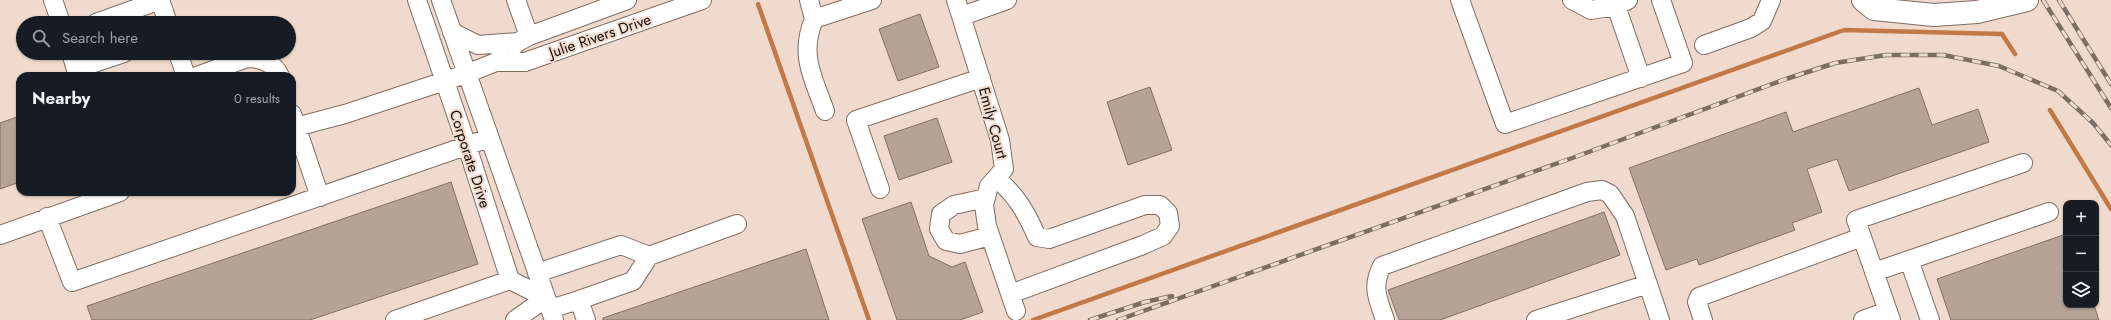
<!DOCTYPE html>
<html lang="en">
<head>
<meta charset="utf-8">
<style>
  body { margin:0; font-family:Jost,sans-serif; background:#20242c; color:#f1f3f6 }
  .controls { position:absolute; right:12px; bottom:12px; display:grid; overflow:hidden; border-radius:8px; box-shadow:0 1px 3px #0004 }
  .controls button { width:36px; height:36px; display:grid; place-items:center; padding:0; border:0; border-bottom:1px solid #363941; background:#171b24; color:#f1f3f6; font:20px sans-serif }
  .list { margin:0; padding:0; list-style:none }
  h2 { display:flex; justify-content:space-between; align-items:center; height:52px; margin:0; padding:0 16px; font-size:17px }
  h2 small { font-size:13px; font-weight:400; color:#9ea1a6 }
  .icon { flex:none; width:22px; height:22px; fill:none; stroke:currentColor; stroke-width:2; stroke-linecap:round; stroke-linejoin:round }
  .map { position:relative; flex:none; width:2111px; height:320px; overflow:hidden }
  .search { position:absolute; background:#171b24; box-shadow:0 1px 3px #0004; left:16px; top:16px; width:280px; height:44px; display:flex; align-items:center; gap:10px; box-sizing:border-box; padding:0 14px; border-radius:22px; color:#9ea1a6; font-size:15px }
  .panel { position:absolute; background:#171b24; box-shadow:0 1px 3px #0004; left:16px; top:72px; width:280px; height:124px; border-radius:12px }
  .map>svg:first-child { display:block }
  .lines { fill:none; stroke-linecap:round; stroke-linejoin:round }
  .stream { stroke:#c37848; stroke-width:4.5 }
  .building { fill:#b6a296; stroke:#836f64 }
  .minor-casing { stroke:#806d62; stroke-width:20 }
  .major-casing { stroke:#806d62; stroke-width:24 }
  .minor { stroke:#fff; stroke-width:18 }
  .major { stroke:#fff; stroke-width:22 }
  .rail-casing { stroke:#7c6e65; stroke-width:4.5 }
  .rail { stroke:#f0dacd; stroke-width:3; stroke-dasharray:9; stroke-linecap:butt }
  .labels { text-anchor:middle; stroke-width:4; stroke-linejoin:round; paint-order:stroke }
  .street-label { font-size:15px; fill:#130c08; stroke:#f0dacd }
</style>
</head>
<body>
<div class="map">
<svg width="2111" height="320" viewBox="0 0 2111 320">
  <rect width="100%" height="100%" fill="#f0dacd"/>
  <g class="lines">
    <path class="stream" d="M 758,4 L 869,320
      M 2050,110 L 2111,209
      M 1033,320 L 1844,30 L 2002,34 L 2015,54"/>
  </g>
  <path class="building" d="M 920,14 L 939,67 L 898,81 L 879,29 Z
    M 1150,87 L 1172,150 L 1128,165 L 1107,102 Z
    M 1919,88 L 1932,125 L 1978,109 L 1989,142 L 1849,191 L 1837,159 L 1807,169 L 1822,212 L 1792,223 L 1795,230 L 1699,265 L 1697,259 L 1666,270 L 1629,168 L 1786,112 L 1793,132 Z
    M 20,116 L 20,182 L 0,189 L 0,123 Z
    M 937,118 L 952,162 L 899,180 L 884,136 Z
    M 451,182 L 478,264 L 310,320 L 92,320 L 87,306 Z
    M 911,202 L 929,256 L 952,267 L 965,262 L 983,312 L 960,320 L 897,320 L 862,219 Z
    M 1604,212 L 1620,255 L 1440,320 L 1399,320 L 1388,290 Z
    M 2066,234 L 2066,305 L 2094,305 L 2099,320 L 1951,320 L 1937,279 Z
    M 806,249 L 829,320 L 603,320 L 603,318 Z"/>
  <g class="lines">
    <g class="minor-casing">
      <path id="minor" d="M 53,0 L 61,23
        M 417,0 L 467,146 L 510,280 L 546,298
        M 441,0 L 554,320
        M 516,0 L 529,36
        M 809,0 L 814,19
        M 956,0 L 1000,140 L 1004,169 L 989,186 L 984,205 L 987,226 L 1016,311
        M 1460,0 L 1505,124 L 1683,63 L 1661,0
        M 1572,0 L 1591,10 L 1616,6 L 1628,0
        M 1614,0 L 1641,78
        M 962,16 L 1007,0
        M 96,23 L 160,0 L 168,23
        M 452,32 L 478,45 L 518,42
        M 1704,45 L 1751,28 L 1762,21 L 1771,0
        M 71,53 L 78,76
        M 178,53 L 186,76
        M 496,62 L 518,42 L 529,36 L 627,0
        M 76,69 L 124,53
        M 197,76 L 247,58 C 261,58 274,63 280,76
        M 825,111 C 813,77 799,55 814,19 L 872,0
        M 292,114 L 320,197
        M 292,128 L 345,114 L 466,74 L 496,62 L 525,62 L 702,0
        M 996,178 C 1017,196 1026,212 1037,237 L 1049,239 L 1145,205 L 1160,205 L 1168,213 L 1170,226 L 1163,236 L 1143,245 L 1010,294
        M 880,189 L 856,120 L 981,78
        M 986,198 L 954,205 L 941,214 L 939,229 L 946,241 L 960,244 L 990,236
        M 47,217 L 72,282 L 489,138
        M 0,235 L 120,192
        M 1874,272 L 1909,260
        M 537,273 L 621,245 L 649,256
        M 579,300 L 633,281 L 649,256 L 737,224
        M 550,309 L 579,300 L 586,320
        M 395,320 L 510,280
        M 515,320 L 546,298
        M 1385,320 C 1378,298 1371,288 1382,266 L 1587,192 L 1602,190 L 1610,194 L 1625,216 L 1660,320
        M 1536,320 L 1648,284
        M 1703,320 L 1697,302 L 1699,297 L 1862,237
        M 1863,320 L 1888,311
        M 1891,320 L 1856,220 L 2023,163
        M 1930,320 L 1909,260 L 2049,212"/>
    </g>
    <g class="major-casing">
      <path id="major" d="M 1863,0 L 1874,9 L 1934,15 L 1977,12 L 2027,0"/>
    </g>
    <use href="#minor" class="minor"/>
    <use href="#major" class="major"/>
    <g class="rail-casing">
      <path id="rail" d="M 2043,0 L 2111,108
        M 2059,0 L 2111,84
        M 1090,320 L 1145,302 L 1172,296
        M 1118,320 L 1575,157 L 1786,79 L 1835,63 L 1886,55 L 1943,55 L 1999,66 L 2058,91 L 2093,123 L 2111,145"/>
    </g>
    <use href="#rail" class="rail"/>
  </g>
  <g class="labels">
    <g class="street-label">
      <text transform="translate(600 36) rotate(-19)" y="5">Julie Rivers Drive</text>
      <text transform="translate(993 123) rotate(75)" y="5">Emily Court</text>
      <text transform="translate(470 159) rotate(72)" y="5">Corporate Drive</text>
    </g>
  </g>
</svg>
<div class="controls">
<button>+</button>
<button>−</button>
<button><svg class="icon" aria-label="layers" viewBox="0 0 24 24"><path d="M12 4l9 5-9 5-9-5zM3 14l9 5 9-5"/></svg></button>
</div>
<div class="search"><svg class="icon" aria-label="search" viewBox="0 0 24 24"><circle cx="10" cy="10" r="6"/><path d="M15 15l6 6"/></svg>Search here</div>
<section class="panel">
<h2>Nearby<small>0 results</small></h2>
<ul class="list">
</ul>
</section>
</div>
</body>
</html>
